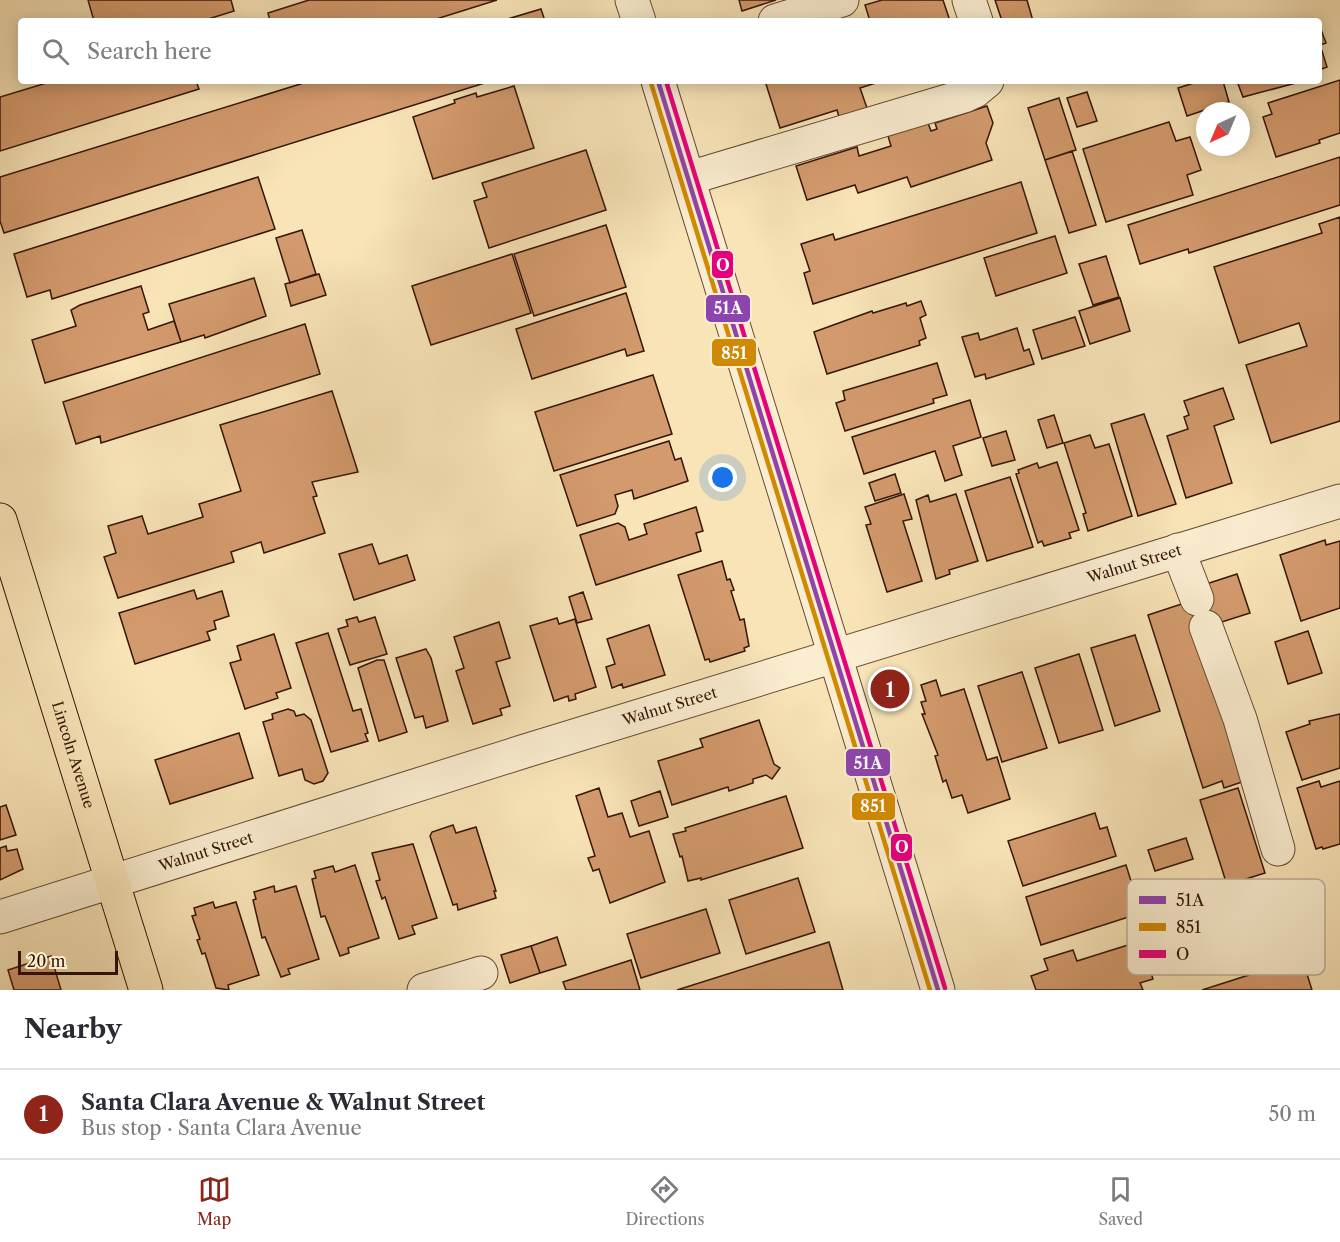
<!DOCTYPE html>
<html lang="en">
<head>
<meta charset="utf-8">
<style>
  body { margin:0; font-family:"Libre Caslon Text",serif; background:#f7f7f7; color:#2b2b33 }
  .compass { position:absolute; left:1196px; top:102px; width:54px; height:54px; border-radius:50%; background:#fff; box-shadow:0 3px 15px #0003; rotate:224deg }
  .scale { position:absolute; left:18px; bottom:15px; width:100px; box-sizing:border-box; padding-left:6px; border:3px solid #341508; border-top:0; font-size:16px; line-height:21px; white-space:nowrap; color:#341508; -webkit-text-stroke:4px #faedd0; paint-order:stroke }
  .you { position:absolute; left:723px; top:478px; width:21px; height:21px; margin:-15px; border:4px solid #fff; border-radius:50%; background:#1a73e8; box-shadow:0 0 0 9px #1a73e833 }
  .badge { display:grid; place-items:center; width:39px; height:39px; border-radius:50%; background:#8f2418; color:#fff; font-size:20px; font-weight:700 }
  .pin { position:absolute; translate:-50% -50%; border:3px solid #fff; box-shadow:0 2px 6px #0006 }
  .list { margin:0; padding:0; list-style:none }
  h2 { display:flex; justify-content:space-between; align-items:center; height:78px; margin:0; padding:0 24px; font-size:26px }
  h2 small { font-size:20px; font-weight:400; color:#7c7c81 }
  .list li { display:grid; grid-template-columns:39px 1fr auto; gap:18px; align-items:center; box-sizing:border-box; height:90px; padding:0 24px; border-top:2px solid #e1e1e2 }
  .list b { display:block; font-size:22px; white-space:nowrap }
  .list p { margin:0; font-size:20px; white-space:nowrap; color:#7c7c81 }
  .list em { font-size:20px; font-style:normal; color:#7c7c81 }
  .icon { flex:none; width:33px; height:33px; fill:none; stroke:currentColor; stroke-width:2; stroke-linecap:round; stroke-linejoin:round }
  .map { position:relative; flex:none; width:1340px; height:990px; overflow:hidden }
  .search { position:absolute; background:#fff; box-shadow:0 3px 15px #0003; left:18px; right:18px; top:18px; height:66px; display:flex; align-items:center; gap:15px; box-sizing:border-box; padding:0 21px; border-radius:6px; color:#7c7c81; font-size:22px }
  .sheet { height:168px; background:#fff }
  nav { display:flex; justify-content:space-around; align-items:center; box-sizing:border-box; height:84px; border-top:2px solid #e1e1e2; background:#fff; font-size:16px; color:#7c7c81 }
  nav a { display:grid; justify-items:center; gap:3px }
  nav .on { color:#8f2418 }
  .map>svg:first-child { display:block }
  .building { fill:#d39a6d; stroke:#341508; stroke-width:1.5 }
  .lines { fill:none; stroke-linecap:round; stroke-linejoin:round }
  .minor-casing { stroke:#654934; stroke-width:35 }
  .major-casing { stroke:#341508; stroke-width:35 }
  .minor { stroke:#faedd0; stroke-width:33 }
  .major { stroke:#f8e4b7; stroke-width:33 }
  .bus-1-casing { stroke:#faedd0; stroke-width:9 }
  .bus-2-casing { stroke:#faedd0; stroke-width:9 }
  .bus-3-casing { stroke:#faedd0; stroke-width:9 }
  .bus-1 { stroke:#8e44ad; stroke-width:4.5 }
  .bus-2 { stroke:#d08902; stroke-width:4.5 }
  .bus-3 { stroke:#e5007d; stroke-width:4.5 }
  .labels { text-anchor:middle; stroke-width:5; stroke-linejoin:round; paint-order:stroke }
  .street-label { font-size:15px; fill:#341508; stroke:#faedd0 }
  .key { fill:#faedd0; stroke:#bfac94; stroke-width:1.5 }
  .key-label { font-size:16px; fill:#341508 }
  .line-badge { stroke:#faedd0; stroke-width:2 }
  .badge-label { font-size:16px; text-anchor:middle; font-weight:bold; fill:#fff }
</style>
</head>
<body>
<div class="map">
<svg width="1340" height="990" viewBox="0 0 1340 990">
  <rect width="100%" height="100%" fill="#f8e4b7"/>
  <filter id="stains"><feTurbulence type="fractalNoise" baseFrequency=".00333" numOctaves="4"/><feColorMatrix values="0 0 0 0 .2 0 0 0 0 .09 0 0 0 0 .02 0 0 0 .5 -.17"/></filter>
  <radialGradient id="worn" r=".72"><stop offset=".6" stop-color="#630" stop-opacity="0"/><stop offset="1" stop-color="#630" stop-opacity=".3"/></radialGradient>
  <path class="building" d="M 88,0 L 231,0 L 234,11 L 202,21 L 94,21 Z
    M 309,0 L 497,0 L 430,21 L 270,21 L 268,13 Z
    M 739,0 L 776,0 L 742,11 Z
    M 882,0 L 943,0 L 950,21 L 870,21 L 865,5 Z
    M 995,0 L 1027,0 L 1033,21 L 1002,21 Z
    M 541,9 L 545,21 L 501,21 Z
    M 1319,24 L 1326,43 L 1320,45 L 1327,67 L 1319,70 Z
    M 1340,80 L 1340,133 L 1319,140 L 1320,143 L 1276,157 L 1263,117 L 1272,114 L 1268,103 Z
    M 53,81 L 196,81 L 199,89 L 0,151 L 0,97 Z
    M 310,81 L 491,81 L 4,233 L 0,221 L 0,177 Z
    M 765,81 L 882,81 L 860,88 L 867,108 L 839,117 L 837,110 L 780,128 Z
    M 1200,81 L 1223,81 L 1229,102 L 1187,116 L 1178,88 Z
    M 1237,81 L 1295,81 L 1296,83 L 1243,97 Z
    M 514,86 L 534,148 L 433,179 L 413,117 L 455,103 L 454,100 L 476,93 L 477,97 Z
    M 1087,92 L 1097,121 L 1077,127 L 1067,98 Z
    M 1059,98 L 1076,150 L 1045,160 L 1028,108 Z
    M 987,106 L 993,123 L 986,143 L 992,160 L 911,187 L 907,177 L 858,193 L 855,185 L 807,200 L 796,166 L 857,147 L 859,156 L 891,146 L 888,136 L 928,123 L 931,131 L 937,129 L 935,123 Z
    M 1169,122 L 1176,141 L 1190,137 L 1201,170 L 1187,175 L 1193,195 L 1106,222 L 1083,149 Z
    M 586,150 L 606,210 L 489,248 L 474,201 L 487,197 L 482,183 Z
    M 1072,151 L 1096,225 L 1069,233 L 1045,160 Z
    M 1340,157 L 1340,205 L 1189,253 L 1188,249 L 1140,264 L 1128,225 Z
    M 258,177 L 275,229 L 52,299 L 50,290 L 27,297 L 14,254 Z
    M 1021,182 L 1037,233 L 813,304 L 804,273 L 810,271 L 801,244 L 833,234 L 835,240 Z
    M 1340,217 L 1340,421 L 1271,443 L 1246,365 L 1307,346 L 1299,323 L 1239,343 L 1214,267 L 1322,233 L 1319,224 Z
    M 606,225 L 626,287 L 534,316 L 514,254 Z
    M 302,230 L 316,274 L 290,283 L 276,238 Z
    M 1055,236 L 1067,273 L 996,296 L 984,258 Z
    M 512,254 L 531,313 L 431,345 L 412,286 Z
    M 1106,256 L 1119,297 L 1093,305 L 1079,264 Z
    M 319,274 L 326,295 L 291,306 L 285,284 Z
    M 254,278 L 266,316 L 205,338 L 204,335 L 181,342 L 169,304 Z
    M 141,286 L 149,312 L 143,314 L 148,330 L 174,321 L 181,342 L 45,383 L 32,340 L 76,326 L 71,310 L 80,305 Z
    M 626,293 L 644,351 L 627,356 L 625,349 L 532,379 L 516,329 Z
    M 1120,298 L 1130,331 L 1090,344 L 1079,311 Z
    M 921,301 L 926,315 L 920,318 L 926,338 L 919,341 L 920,345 L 827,374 L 814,332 L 872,311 L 873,313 L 906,303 L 907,306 Z
    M 1075,317 L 1085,346 L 1042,359 L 1033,330 Z
    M 305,324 L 320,374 L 101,443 L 100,436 L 76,444 L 63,402 Z
    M 1017,328 L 1024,351 L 1029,349 L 1034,364 L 986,379 L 985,374 L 975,377 L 962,337 L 978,333 L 980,340 Z
    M 937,363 L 947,395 L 933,399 L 934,403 L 845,431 L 836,403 L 845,400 L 843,391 Z
    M 653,375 L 672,434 L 554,471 L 535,412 Z
    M 1223,388 L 1234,419 L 1214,426 L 1232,483 L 1186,498 L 1167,436 L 1188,429 L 1184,417 L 1189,415 L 1184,401 Z
    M 332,391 L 358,472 L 312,482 L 317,496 L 313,497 L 325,533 L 264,553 L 261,542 L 231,552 L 234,562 L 118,598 L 104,557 L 116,553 L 108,526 L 142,516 L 148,534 L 203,517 L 199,504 L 241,491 L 220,425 Z
    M 970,400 L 981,437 L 953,446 L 962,475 L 945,481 L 935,451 L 864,474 L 852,437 Z
    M 1144,414 L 1176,504 L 1138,516 L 1111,424 Z
    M 1054,415 L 1063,443 L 1047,448 L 1038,420 Z
    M 1006,431 L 1015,460 L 992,466 L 983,438 Z
    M 1090,435 L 1095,448 L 1109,444 L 1132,516 L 1088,531 L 1083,514 L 1086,513 L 1064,443 Z
    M 669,441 L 675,460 L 681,458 L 688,481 L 634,499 L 632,490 L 615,495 L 618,506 L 615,514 L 577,526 L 560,475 Z
    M 1057,462 L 1079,530 L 1069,533 L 1071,538 L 1044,546 L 1042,541 L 1038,543 L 1016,474 L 1019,473 L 1018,470 L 1037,463 L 1039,468 Z
    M 895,474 L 901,493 L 875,501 L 869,483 Z
    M 1010,477 L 1033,547 L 987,561 L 965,491 Z
    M 904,494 L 912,519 L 903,521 L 922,581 L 887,592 L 866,525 L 871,524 L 865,507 Z
    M 956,494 L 978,561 L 949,570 L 950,574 L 936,579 L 916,500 L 928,495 L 930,502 Z
    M 696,507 L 703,531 L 696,533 L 701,551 L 596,585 L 580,535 L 618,523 L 625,527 L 629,540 L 647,534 L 644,524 Z
    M 1325,540 L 1326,545 L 1340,541 L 1340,608 L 1301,621 L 1280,555 Z
    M 372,544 L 379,564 L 407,555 L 415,580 L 354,600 L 339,554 Z
    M 722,561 L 727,580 L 730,579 L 734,590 L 731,591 L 740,620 L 744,619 L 749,646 L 744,648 L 745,651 L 710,662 L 709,659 L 705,660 L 678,575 Z
    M 1237,574 L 1250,613 L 1206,627 L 1242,782 L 1224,788 L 1222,781 L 1203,788 L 1148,615 L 1200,598 L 1197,587 Z
    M 194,590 L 197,599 L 222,591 L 229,616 L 214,621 L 216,629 L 207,632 L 210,640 L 135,664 L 119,613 Z
    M 583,592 L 592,619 L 577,623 L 569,597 Z
    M 357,617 L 359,622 L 375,617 L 387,654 L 350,665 L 338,629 L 348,626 L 346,620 Z
    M 557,618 L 559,624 L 575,619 L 596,687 L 575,694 L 576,699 L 569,701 L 568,696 L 554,701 L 530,626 Z
    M 499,622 L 510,658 L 496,662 L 510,706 L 500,709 L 502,715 L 473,724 L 456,671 L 464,668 L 454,637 Z
    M 649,625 L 665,675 L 623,688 L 622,684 L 612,688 L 606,667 L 615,664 L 607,639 Z
    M 1308,631 L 1322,673 L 1288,684 L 1275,642 Z
    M 328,633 L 353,711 L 361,709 L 368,733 L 365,734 L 368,741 L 331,752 L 296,643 Z
    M 274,634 L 291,688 L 276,693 L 278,698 L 245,709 L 230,663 L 241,660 L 237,646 Z
    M 1135,635 L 1160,711 L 1115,726 L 1091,648 Z
    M 426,649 L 431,658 L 448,721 L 426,728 L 423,716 L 415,718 L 396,658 Z
    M 1079,654 L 1103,730 L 1059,743 L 1035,668 Z
    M 377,660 L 384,660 L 407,732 L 379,741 L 358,668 Z
    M 1022,672 L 1047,748 L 1002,762 L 978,686 Z
    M 936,680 L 941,696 L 964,689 L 987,760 L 997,757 L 1010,799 L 968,813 L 962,795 L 952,798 L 946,780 L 943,782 L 935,756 L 938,755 L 922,714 L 925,714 L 921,702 L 926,701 L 921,685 Z
    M 288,709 L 294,711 L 296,716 L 304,714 L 311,720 L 328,773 L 323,781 L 314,784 L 305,780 L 302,769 L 279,776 L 263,722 L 273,719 L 272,714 Z
    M 1340,714 L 1340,768 L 1302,780 L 1286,732 L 1310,724 L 1309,721 Z
    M 759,720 L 774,764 L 780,768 L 772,779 L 766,775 L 753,779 L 753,783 L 729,791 L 728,787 L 672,805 L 658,761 L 703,747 L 700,739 Z
    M 239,733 L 253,778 L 170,804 L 155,760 Z
    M 1319,781 L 1321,787 L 1340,781 L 1340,844 L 1323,849 L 1322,847 L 1316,849 L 1297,788 Z
    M 599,788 L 608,817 L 622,813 L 630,837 L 649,831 L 665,882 L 610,903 L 599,869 L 593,871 L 588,858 L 595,856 L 576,796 Z
    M 1238,788 L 1265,873 L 1227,885 L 1200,800 Z
    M 660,791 L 668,817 L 639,826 L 631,801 Z
    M 786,796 L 803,848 L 701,880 L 701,878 L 688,881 L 682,856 L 680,857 L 673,834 L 686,831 L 685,828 Z
    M 6,805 L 16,835 L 0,840 L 0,807 Z
    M 1095,813 L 1100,829 L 1107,827 L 1116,856 L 1023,886 L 1008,841 Z
    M 453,825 L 456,833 L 476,827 L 496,891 L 494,891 L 496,898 L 458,910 L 457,904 L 453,905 L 430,836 L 432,832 Z
    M 1186,838 L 1193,859 L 1155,871 L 1148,850 Z
    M 413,844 L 437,918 L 412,926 L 415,934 L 399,939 L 385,897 L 382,899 L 376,881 L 380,880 L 372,853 Z
    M 6,846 L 7,851 L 17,849 L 23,869 L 0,880 L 0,848 Z
    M 355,865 L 379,938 L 348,948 L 349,953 L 340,956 L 325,916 L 321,917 L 312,879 L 316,878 L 314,871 L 333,866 L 335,872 Z
    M 1126,865 L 1141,913 L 1041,945 L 1026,897 Z
    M 798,878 L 815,932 L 746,954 L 729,900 Z
    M 274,886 L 275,892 L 296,886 L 319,959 L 288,969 L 290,974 L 281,977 L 265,937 L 262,938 L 253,900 L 256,899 L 254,892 Z
    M 213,902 L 215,908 L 236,902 L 259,975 L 228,985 L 229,990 L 216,988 L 205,953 L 202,954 L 197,940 L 200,939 L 192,916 L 196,915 L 194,908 Z
    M 706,909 L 720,953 L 641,978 L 627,934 Z
    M 557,937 L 566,965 L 540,973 L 531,946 Z
    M 829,942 L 843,990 L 677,990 Z
    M 1128,945 L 1134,964 L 1147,960 L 1153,979 L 1140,983 L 1143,990 L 1036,990 L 1031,976 L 1048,970 L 1044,959 L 1073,950 L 1077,961 Z
    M 531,946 L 540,973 L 510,983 L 501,955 Z
    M 51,956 L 61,990 L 14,990 L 8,970 Z
    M 1302,958 L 1312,990 L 1202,990 Z
    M 631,960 L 640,990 L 566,990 L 563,982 Z"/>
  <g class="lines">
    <g class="minor-casing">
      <g id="minor">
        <path d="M 632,0 L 639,21"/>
        <path d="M 969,0 L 976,21"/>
        <path d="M 775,21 L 842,0"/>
        <path d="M 658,81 L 938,990"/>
        <path d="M 689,178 L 964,96 L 975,91 L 987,81"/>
        <path d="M 1178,550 L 1197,599"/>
        <path d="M 1206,627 L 1240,719 L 1278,849"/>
        <path id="s1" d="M 0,917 L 525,751 L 1340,501"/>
        <path d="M 424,990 L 481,973"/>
      </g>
    </g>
    <g class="major-casing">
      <g id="major">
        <path id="s2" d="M 0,520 L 146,990"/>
      </g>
    </g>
    <use href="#minor" class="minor"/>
    <use href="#major" class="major"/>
    <g class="bus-1-casing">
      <path id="bus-1" d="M 658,81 L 938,990"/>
    </g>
    <g class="bus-2-casing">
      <path id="bus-2" d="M 651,83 L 930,990"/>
    </g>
    <g class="bus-3-casing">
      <path id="bus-3" d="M 666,81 L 945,988"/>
    </g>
    <use href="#bus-1" class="bus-1"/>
    <use href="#bus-2" class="bus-2"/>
    <use href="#bus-3" class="bus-3"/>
  </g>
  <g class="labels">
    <g class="street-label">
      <text dy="5" stroke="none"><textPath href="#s1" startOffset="1188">Walnut Street</textPath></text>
      <text dy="5" stroke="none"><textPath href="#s1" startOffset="702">Walnut Street</textPath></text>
      <text dy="5" stroke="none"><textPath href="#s2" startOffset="246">Lincoln Avenue</textPath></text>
      <text dy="5" stroke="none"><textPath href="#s1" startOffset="216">Walnut Street</textPath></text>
    </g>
  </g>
  <rect x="1127" y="879" width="198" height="96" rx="9" class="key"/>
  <rect x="1139" y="896" width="27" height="8" fill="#8e44ad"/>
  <rect x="1139" y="923" width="27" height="8" fill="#d08902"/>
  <rect x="1139" y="950" width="27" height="8" fill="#e5007d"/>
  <g class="key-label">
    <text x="1176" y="906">51A</text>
    <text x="1176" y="933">851</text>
    <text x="1176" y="960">O</text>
  </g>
  <g class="line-badge">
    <rect x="711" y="250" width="23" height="29" rx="6" fill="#e5007d"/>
    <rect x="705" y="294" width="46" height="29" rx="6" fill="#8e44ad"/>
    <rect x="711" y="338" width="46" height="29" rx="6" fill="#d08902"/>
    <rect x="845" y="748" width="46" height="29" rx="6" fill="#8e44ad"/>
    <rect x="851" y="792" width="45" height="29" rx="6" fill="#d08902"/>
    <rect x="890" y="833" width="23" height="29" rx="6" fill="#e5007d"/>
  </g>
  <g class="badge-label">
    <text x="723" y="271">O</text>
    <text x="728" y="314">51A</text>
    <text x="734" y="359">851</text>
    <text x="868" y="769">51A</text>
    <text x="873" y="812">851</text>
    <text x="902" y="853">O</text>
  </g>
  <rect width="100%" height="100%" filter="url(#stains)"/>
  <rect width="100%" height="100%" fill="url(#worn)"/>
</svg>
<svg class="compass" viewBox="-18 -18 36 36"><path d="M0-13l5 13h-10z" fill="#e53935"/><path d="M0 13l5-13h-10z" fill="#7c7c81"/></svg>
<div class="scale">20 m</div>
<div class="you"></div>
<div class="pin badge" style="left:890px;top:689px">1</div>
<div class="search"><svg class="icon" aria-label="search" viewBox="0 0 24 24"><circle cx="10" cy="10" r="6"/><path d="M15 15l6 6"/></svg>Search here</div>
</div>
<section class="sheet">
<h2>Nearby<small></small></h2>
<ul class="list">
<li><span class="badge">1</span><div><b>Santa Clara Avenue &amp; Walnut Street</b><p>Bus stop · Santa Clara Avenue</p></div><em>50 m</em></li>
</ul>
</section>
<nav>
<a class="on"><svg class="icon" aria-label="map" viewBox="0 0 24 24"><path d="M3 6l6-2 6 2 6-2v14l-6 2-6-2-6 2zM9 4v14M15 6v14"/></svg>Map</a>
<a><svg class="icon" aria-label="directions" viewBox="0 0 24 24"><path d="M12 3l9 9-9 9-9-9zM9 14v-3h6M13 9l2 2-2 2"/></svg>Directions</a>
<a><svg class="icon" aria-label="saved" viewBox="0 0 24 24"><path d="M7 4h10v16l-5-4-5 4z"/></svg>Saved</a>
</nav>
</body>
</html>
